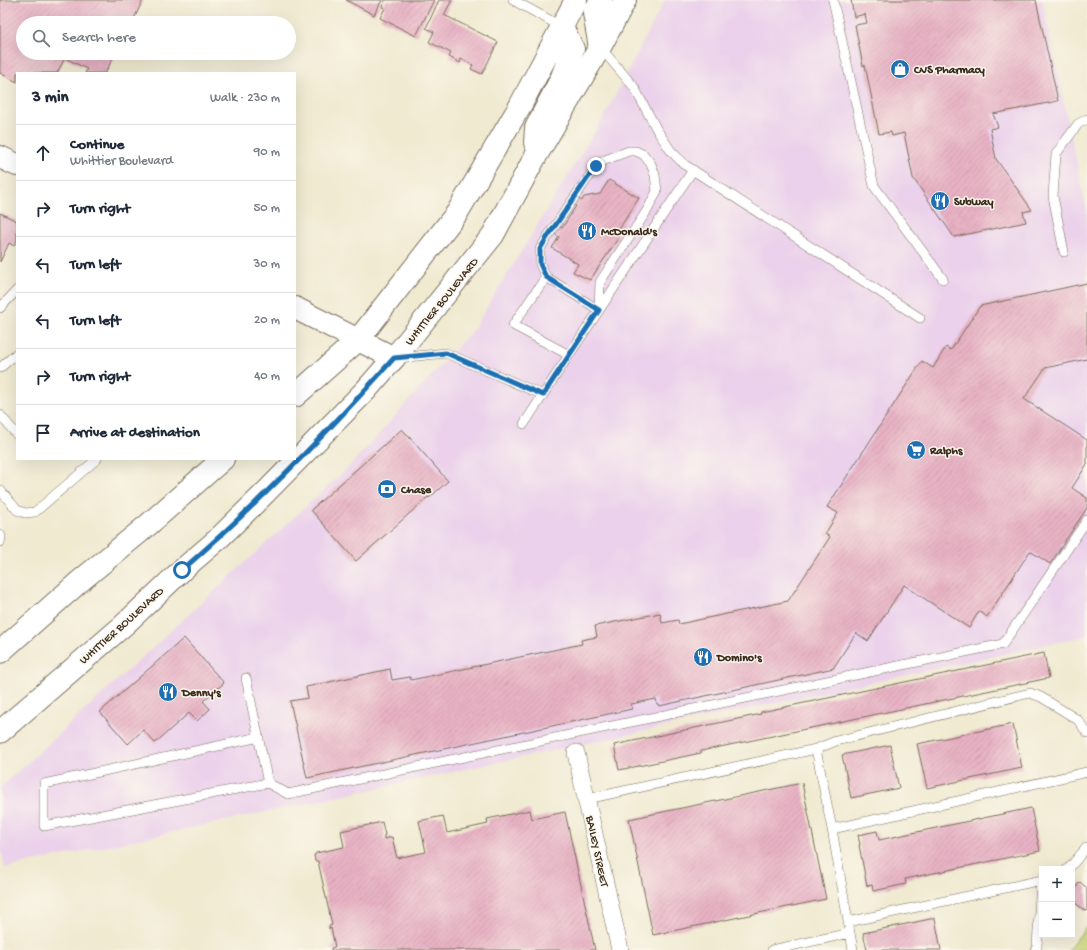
<!DOCTYPE html>
<html lang="en">
<head>
<meta charset="utf-8">
<style>
  body { margin:0; font-family:"Gochi Hand",sans-serif; background:#f6f6f7; color:#1f2937 }
  .controls { position:absolute; right:12px; bottom:12px; display:grid; overflow:hidden; border-radius:0px; box-shadow:0 4px 16px #0002 }
  .controls button { width:36px; height:36px; display:grid; place-items:center; padding:0; border:0; border-bottom:1px solid #e0e1e3; background:#fff; color:#1f2937; font:20px sans-serif }
  .stop { position:absolute; width:12px; height:12px; margin:-9px; border:3px solid #1f6fb2; border-radius:50%; background:#fff }
  .stop.end { background:#1f6fb2; border-color:#fff; box-shadow:0 1px 4px #0008 }
  .list { margin:0; padding:0; list-style:none }
  h2 { display:flex; justify-content:space-between; align-items:center; height:52px; margin:0; padding:0 16px; font-size:17px }
  h2 small { font-size:13px; font-weight:400; color:#747a83 }
  .list li { display:grid; grid-template-columns:26px 1fr auto; gap:12px; align-items:center; box-sizing:border-box; height:56px; padding:0 16px; border-top:1px solid #e0e1e3 }
  .list b { display:block; font-size:15px; white-space:nowrap }
  .list p { margin:0; font-size:13px; white-space:nowrap; color:#747a83 }
  .list em { font-size:13px; font-style:normal; color:#747a83 }
  .icon { flex:none; width:22px; height:22px; fill:none; stroke:currentColor; stroke-width:2; stroke-linecap:round; stroke-linejoin:round }
  .map { position:relative; flex:none; width:1087px; height:950px; overflow:hidden }
  .search { position:absolute; background:#fff; box-shadow:0 4px 16px #0002; left:16px; top:16px; width:280px; height:44px; display:flex; align-items:center; gap:10px; box-sizing:border-box; padding:0 14px; border-radius:22px; color:#747a83; font-size:15px }
  .panel { position:absolute; background:#fff; box-shadow:0 4px 16px #0002; left:16px; top:72px; width:280px; height:388px; border-radius:0px }
  .map>svg:first-child { display:block }
  .built { fill:#ebd1eb }
  .green { fill:#c3d071; stroke:#7f7d48 }
  .building { fill:url(#building-hatch) }
  .lines { fill:none; stroke-linecap:round; stroke-linejoin:round }
  .service-casing { stroke:#7a6d5d; stroke-width:10 }
  .minor-casing { stroke:#7a6d5d; stroke-width:18 }
  .tertiary-casing { stroke:#7a6d5d; stroke-width:24 }
  .primary-casing { stroke:#7a6d5d; stroke-width:24 }
  .service { stroke:#fff; stroke-width:9 }
  .minor { stroke:#fff; stroke-width:17 }
  .tertiary { stroke:#fff; stroke-width:22 }
  .primary { stroke:#fff; stroke-width:22 }
  .route { stroke:#1f6fb2; stroke-width:5 }
  .labels { text-anchor:middle; stroke-width:3; stroke-linejoin:round; paint-order:stroke }
  .poi-label { font-size:12px; font-weight:bold; fill:#3b2a1e; stroke:#fbf7ec; text-anchor:start }
  .street-label { font-size:12px; fill:#3b2a1e; stroke:#fbf7ec }
</style>
</head>
<body>
<div class="map">
<svg width="1087" height="950" viewBox="0 0 1087 950">
  <defs>
    <pattern id="building-hatch" width="6" height="6" patternUnits="userSpaceOnUse"><rect width="6" height="6" fill="#e8b2c4"/><path d="M-1 1l2-2M0 6l6-6M5 7l2-2" fill="none" stroke="#c899a8"/></pattern>
  </defs>
  <rect width="100%" height="100%" fill="#fbf7ec"/>
  <filter id="ink" filterUnits="userSpaceOnUse"><feTurbulence type="fractalNoise" baseFrequency=".025" numOctaves="2"/><feDisplacementMap in="SourceGraphic" scale="8" xChannelSelector="R" yChannelSelector="G"/><feConvolveMatrix kernelMatrix="1 2 1 2 8 2 1 2 1" color-interpolation-filters="sRGB"/></filter>
  <filter id="wash" filterUnits="userSpaceOnUse"><feTurbulence type="fractalNoise" baseFrequency=".012" numOctaves="4" result="noise"/><feDisplacementMap in="SourceGraphic" scale="16" xChannelSelector="R" yChannelSelector="G"/><feGaussianBlur stdDeviation="0.9" result="paint"/><feColorMatrix in="noise" values="0 0 0 0 0 0 0 0 0 0 0 0 0 0 0 0 0 1.4 0 .05"/><feComposite in="paint" operator="in"/></filter>
  <g filter="url(#wash)">
    <rect width="100%" height="100%" fill="#f0ead1"/>
    <path class="built" d="M 665,0 L 1042,0 L 1087,211 L 1087,636 L 5,868 L 0,842 L 0,788 L 347,469 L 473,330 L 605,115 Z"/>
    <path class="green" d="M 1087,926 L 1087,950 L 1068,950 Z"/>
    <g id="blocks">
      <path class="building" d="M 0,0 L 143,0 L 132,23 L 23,23 L 23,53 L 116,53 L 105,73 L 85,73 L 87,69 L 65,58 L 57,73 L 17,73 L 17,82 L 0,73 Z
        M 346,0 L 382,0 L 374,15 Z
        M 385,0 L 434,0 L 416,36 L 380,18 L 385,8 L 382,7 Z
        M 439,0 L 452,0 L 444,15 L 498,42 L 482,74 L 471,69 L 473,65 L 461,59 L 460,63 L 449,57 L 451,53 L 429,42 L 434,32 L 426,28 Z
        M 851,0 L 1036,0 L 1058,101 L 993,114 L 998,127 L 990,129 L 996,159 L 1032,210 L 1023,212 L 1026,222 L 954,237 L 913,178 L 904,133 L 892,136 L 891,132 L 879,134 L 865,65 L 863,66 L 855,25 L 867,23 L 865,14 L 854,17 Z
        M 609,180 L 639,198 L 616,234 L 619,237 L 590,280 L 573,272 L 578,264 L 552,248 L 559,237 L 553,233 L 558,226 L 562,228 L 576,206 L 573,204 L 577,198 L 582,201 L 584,197 L 600,194 Z
        M 0,213 L 17,221 L 17,240 L 14,246 L 9,243 L 0,262 Z
        M 1087,283 L 1087,359 L 1045,368 L 1024,399 L 1087,440 L 1087,464 L 1072,488 L 1087,498 L 1087,508 L 1050,564 L 1030,551 L 987,617 L 979,611 L 969,628 L 904,585 L 868,641 L 856,633 L 834,667 L 834,668 L 659,706 L 658,704 L 657,704 L 656,699 L 631,704 L 632,709 L 307,778 L 290,701 L 308,698 L 306,687 L 390,669 L 392,680 L 410,677 L 411,680 L 582,644 L 581,640 L 597,637 L 595,626 L 660,613 L 662,623 L 678,620 L 679,624 L 788,601 L 830,537 L 825,534 L 838,513 L 827,507 L 922,361 L 933,368 L 946,347 L 951,350 L 980,306 Z
        M 402,429 L 448,481 L 429,498 L 428,497 L 356,561 L 311,510 Z
        M 184,638 L 224,683 L 203,701 L 210,709 L 197,721 L 189,713 L 155,743 L 143,730 L 128,744 L 100,712 Z
        M 1044,653 L 1049,678 L 701,751 L 701,753 L 619,770 L 614,745 L 761,714 L 761,712 Z
        M 1013,724 L 1022,768 L 927,788 L 917,744 Z
        M 890,745 L 899,788 L 851,798 L 842,755 Z
        M 802,783 L 826,899 L 653,935 L 629,819 Z
        M 1031,808 L 1040,851 L 905,879 L 906,884 L 873,891 L 872,885 L 867,886 L 859,845 L 860,845 L 858,835 L 877,831 L 879,840 Z
        M 530,810 L 532,819 L 565,812 L 595,950 L 331,950 L 331,948 L 335,947 L 331,928 L 329,929 L 329,926 L 332,925 L 318,861 L 315,861 L 314,855 L 316,854 L 316,853 L 344,847 L 341,831 L 382,822 L 385,835 L 384,835 L 384,839 L 392,837 L 397,858 L 426,852 L 419,821 L 443,816 L 447,833 L 488,824 L 487,819 Z
        M 1080,882 L 1087,888 L 1087,910 L 1085,911 L 1072,900 L 1072,892 Z
        M 935,918 L 941,950 L 867,950 L 863,933 Z"/>
    </g>
  </g>
  <g filter="url(#ink)">
    <use href="#blocks" fill-opacity="0" stroke="#7a6d5d" stroke-width="1"/>
    <g class="lines">
      <g class="service-casing">
        <path id="service" d="M 513,0 L 562,27
          M 833,0 L 874,186 L 943,279
          M 600,47 L 634,87 L 657,130 L 671,151 L 685,165 L 920,318
          M 629,151 L 636,151 L 644,155 L 651,164 L 655,175 L 657,191 L 648,209 L 600,282 L 599,310 L 546,277 L 540,264 L 540,249 L 548,236 L 596,166 L 605,160 Z
          M 1064,252 L 1053,196 L 1056,154 L 1078,124 L 1087,119
          M 546,277 L 513,325 L 569,355
          M 0,308 L 17,290
          M 398,358 L 446,353 L 543,395
          M 0,368 L 17,353
          M 0,415 L 17,435
          M 524,424 L 569,355 L 693,170
          M 0,490 L 17,510 L 25,513 L 35,512 L 97,459
          M 0,534 L 1,537 L 0,542
          M 246,678 L 268,783 L 44,826 L 44,784 L 259,737
          M 816,749 L 836,741 L 1030,693 L 1041,697 L 1078,720 L 1087,733
          M 268,783 L 288,794 L 1003,644 L 1087,520
          M 587,799 L 816,749 L 832,829 L 1087,772
          M 832,829 L 853,950
          M 1067,869 L 1071,866 L 1087,847
          M 848,922 L 1042,880
          M 772,950 L 850,933
          M 1035,950 L 1037,947 L 1041,880"/>
      </g>
      <g class="minor-casing">
        <path id="minor" d="M 576,753 L 620,950"/>
      </g>
      <g class="tertiary-casing">
        <path id="tertiary" d="M 0,157 L 17,165
          M 295,308 L 394,358"/>
      </g>
      <g class="primary-casing">
        <path id="primary" d="M 600,47 L 594,13 L 601,0
          M 535,143 L 536,128 L 561,79 L 573,49 L 562,27
          M 295,396 L 358,340 L 457,213 L 520,106 L 576,0
          M 0,652 L 79,582 L 148,525 L 223,459
          M 0,732 L 125,624 L 182,570 L 217,540 L 265,493 L 366,390 L 394,358 L 493,235 L 533,161 L 600,47 L 625,0"/>
      </g>
      <use href="#service" class="service"/>
      <use href="#minor" class="minor"/>
      <use href="#tertiary" class="tertiary"/>
      <use href="#primary" class="primary"/>
    </g>
  </g>
  <g class="lines" filter="url(#ink)">
    <path class="route" d="M 182,570 C 257,505 328,432 394,358 L 446,353 L 543,395 L 599,310 L 546,277 L 540,264 L 540,249 L 548,236 L 596,166"/>
  </g>
  <defs>
    <g id="shop-disc" transform="scale(1)"><circle r="9.5" fill="#1f6fb2" stroke="#fbf7ec"/><path d="M-5-2.5h2.3a2.7 3.5 0 0 1 5.4 0H5L5.5 6h-11ZM-1.5-2.5h3a1.5 2.3 0 0 0-3 0Z" fill="#fff"/></g>
    <g id="restaurant-disc" transform="scale(1)"><circle r="9.5" fill="#1f6fb2" stroke="#fbf7ec"/><path d="M-5-6h1v4h1v-4h1v4h1v-4h1v5L-1.5 .5V6h-2V.5L-5-1ZM5-6V6H3V1.5H1.5Q1.5-4 5-6Z" fill="#fff"/></g>
    <g id="supermarket-disc" transform="scale(1)"><circle r="9.5" fill="#1f6fb2" stroke="#fbf7ec"/><path d="M-6-5.5h2.5l.6 2H6L4.5 2H-2.5L-4.4-4H-6ZM-1.5 3.2a1.3 1.3 0 1 0 .1 0ZM3 3.2a1.3 1.3 0 1 0 .1 0Z" fill="#fff"/></g>
    <g id="bank-disc" transform="scale(1)"><circle r="9.5" fill="#1f6fb2" stroke="#fbf7ec"/><path d="M-6-4H6V4H-6ZM0-2.3a2.3 2.3 0 1 0 0 4.6a2.3 2.3 0 1 0 0-4.6Z" fill="#fff"/></g>
  </defs>
  <g fill-rule="evenodd">
    <use href="#shop-disc" x="900" y="69"/>
    <use href="#restaurant-disc" x="940" y="201"/>
    <use href="#restaurant-disc" x="587" y="231"/>
    <use href="#supermarket-disc" x="916" y="450"/>
    <use href="#bank-disc" x="387" y="489"/>
    <use href="#restaurant-disc" x="703" y="657"/>
    <use href="#restaurant-disc" x="168" y="692"/>
  </g>
  <g class="labels">
    <g class="poi-label">
      <text x="914" y="73">CVS Pharmacy</text>
      <text x="954" y="205">Subway</text>
      <text x="601" y="235">McDonald's</text>
      <text x="930" y="454">Ralphs</text>
      <text x="401" y="493">Chase</text>
      <text x="717" y="661">Domino's</text>
      <text x="182" y="696">Denny's</text>
    </g>
    <g class="street-label">
      <text transform="translate(441 301) rotate(-51)" y="4">WHITTIER BOULEVARD</text>
      <text transform="translate(121 625) rotate(-42)" y="4">WHITTIER BOULEVARD</text>
      <text transform="translate(598 851) rotate(78)" y="4">BAILEY STREET</text>
    </g>
  </g>
</svg>
<div class="controls">
<button>+</button>
<button>−</button>
</div>
<div class="stop" style="left:182px;top:570px"></div>
<div class="stop end" style="left:596px;top:166px"></div>
<div class="search"><svg class="icon" aria-label="search" viewBox="0 0 24 24"><circle cx="10" cy="10" r="6"/><path d="M15 15l6 6"/></svg>Search here</div>
<section class="panel">
<h2>3 min<small>Walk · 230 m</small></h2>
<ul class="list">
<li><svg class="icon" aria-label="ahead" viewBox="0 0 24 24"><path d="M12 20V5M6 11l6-6 6 6"/></svg><div><b>Continue</b><p>Whittier Boulevard</p></div><em>90 m</em></li>
<li><svg class="icon" aria-label="right" viewBox="0 0 24 24"><path d="M7 20v-9h11M14 6l5 5-5 5"/></svg><div><b>Turn right</b></div><em>50 m</em></li>
<li><svg class="icon" aria-label="left" viewBox="0 0 24 24"><path d="M17 20v-9H6M10 6l-5 5 5 5"/></svg><div><b>Turn left</b></div><em>30 m</em></li>
<li><svg class="icon" aria-label="left" viewBox="0 0 24 24"><path d="M17 20v-9H6M10 6l-5 5 5 5"/></svg><div><b>Turn left</b></div><em>20 m</em></li>
<li><svg class="icon" aria-label="right" viewBox="0 0 24 24"><path d="M7 20v-9h11M14 6l5 5-5 5"/></svg><div><b>Turn right</b></div><em>40 m</em></li>
<li><svg class="icon" aria-label="arrive" viewBox="0 0 24 24"><path d="M6 21V4h12l-3 4 3 4H6"/></svg><div><b>Arrive at destination</b></div></li>
</ul>
</section>
</div>
</body>
</html>
